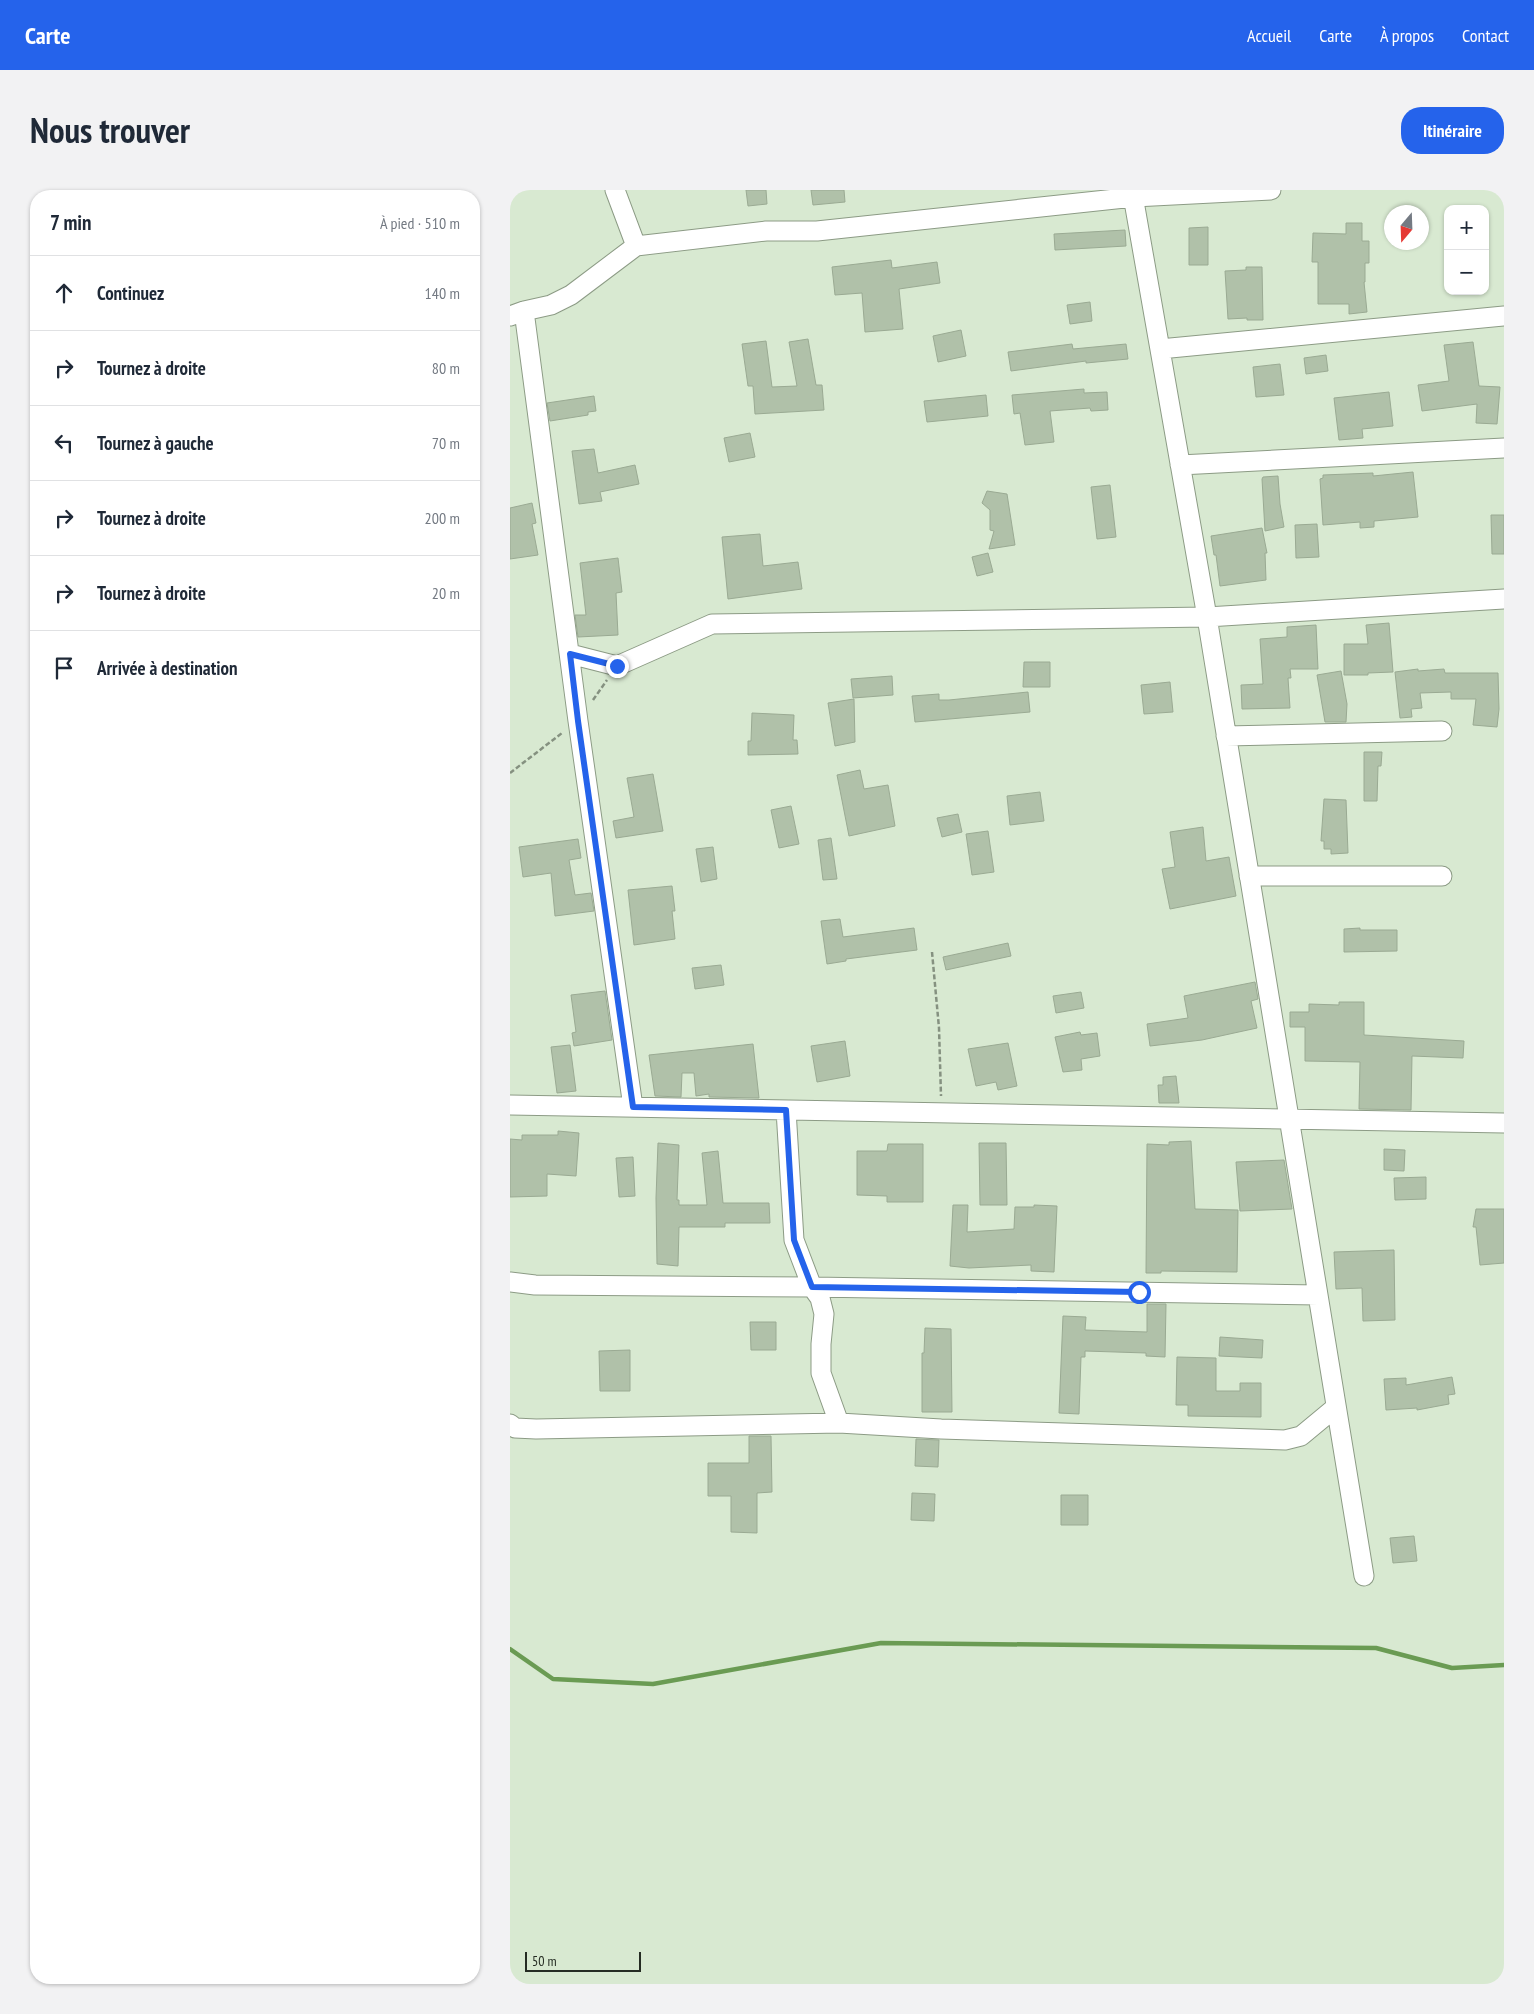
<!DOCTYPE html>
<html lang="fr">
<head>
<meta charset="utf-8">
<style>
  body { margin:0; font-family:"PT Sans Narrow",sans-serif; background:#f2f2f3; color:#1f2937 }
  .controls { position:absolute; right:15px; top:15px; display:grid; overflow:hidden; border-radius:10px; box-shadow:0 1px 4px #0004 }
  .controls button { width:45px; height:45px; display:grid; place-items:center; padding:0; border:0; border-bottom:1px solid #e0e1e3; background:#fff; color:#1f2937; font:25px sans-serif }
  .compass { position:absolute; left:874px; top:15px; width:45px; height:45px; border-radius:50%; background:#fff; box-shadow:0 1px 4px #0004; rotate:199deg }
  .scale { position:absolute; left:15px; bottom:12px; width:116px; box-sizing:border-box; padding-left:5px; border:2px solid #252c23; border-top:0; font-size:14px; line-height:18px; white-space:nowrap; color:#252c23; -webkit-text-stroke:4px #d8e9d1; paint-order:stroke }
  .stop { position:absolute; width:15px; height:15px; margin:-11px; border:4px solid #2563eb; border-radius:50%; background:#fff }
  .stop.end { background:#2563eb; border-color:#fff; box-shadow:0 1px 5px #0008 }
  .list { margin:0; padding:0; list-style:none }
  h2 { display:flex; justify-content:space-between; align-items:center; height:65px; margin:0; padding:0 20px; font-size:21px }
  h2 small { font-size:16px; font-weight:400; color:#747a83 }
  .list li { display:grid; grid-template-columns:32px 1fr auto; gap:15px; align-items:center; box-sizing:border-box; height:75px; padding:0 20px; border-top:1px solid #e0e1e3 }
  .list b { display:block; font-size:19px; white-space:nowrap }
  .list em { font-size:16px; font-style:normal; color:#747a83 }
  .icon { flex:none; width:28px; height:28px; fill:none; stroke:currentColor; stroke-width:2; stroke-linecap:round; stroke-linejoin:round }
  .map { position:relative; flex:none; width:994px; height:1794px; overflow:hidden; border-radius:20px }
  header { display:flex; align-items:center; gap:30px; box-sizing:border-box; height:70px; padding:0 25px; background:#2563eb; color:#fff }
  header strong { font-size:24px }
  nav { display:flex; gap:28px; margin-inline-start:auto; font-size:18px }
  .intro { display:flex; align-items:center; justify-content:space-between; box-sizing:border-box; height:120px; padding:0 30px }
  h1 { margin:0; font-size:35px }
  .button { padding:12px 22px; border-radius:20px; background:#2563eb; color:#fff; font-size:18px; font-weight:700 }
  main { display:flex; gap:30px; padding:0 30px }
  aside { flex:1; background:#fff; border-radius:20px; box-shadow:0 1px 4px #0004 }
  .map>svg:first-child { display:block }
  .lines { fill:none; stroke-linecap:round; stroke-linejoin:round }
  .stream { stroke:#6a9b53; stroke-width:4.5 }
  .building { fill:#b0c1a9; stroke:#9aaa93 }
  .minor-casing { stroke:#8c9b85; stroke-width:21 }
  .path { stroke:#859180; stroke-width:2.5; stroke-dasharray:5 2.5; stroke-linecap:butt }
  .minor { stroke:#fff; stroke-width:19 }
  .route { stroke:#2563eb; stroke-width:6 }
</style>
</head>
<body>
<header>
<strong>Carte</strong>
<nav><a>Accueil</a><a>Carte</a><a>À propos</a><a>Contact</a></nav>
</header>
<div class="intro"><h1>Nous trouver</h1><a class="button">Itinéraire</a></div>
<main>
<aside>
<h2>7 min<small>À pied · 510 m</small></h2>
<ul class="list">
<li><svg class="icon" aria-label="ahead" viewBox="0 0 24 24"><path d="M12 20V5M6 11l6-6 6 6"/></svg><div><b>Continuez</b></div><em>140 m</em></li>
<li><svg class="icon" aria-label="right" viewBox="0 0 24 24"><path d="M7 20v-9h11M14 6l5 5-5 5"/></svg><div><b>Tournez à droite</b></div><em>80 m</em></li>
<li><svg class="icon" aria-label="left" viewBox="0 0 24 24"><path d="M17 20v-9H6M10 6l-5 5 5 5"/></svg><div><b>Tournez à gauche</b></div><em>70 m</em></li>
<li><svg class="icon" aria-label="right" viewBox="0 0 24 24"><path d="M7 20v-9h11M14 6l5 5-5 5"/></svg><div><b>Tournez à droite</b></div><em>200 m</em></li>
<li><svg class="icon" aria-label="right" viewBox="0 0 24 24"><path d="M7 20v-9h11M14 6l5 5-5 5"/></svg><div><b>Tournez à droite</b></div><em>20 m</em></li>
<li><svg class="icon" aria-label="arrive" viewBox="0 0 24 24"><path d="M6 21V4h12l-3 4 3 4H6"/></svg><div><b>Arrivée à destination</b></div></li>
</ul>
</aside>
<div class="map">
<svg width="994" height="1794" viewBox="0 0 994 1794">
  <rect width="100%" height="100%" fill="#d8e9d1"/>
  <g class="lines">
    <path class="stream" d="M 0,1459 L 43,1489 L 143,1494 L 371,1453 L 866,1458 L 942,1478 L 994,1475"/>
  </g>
  <path class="building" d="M 236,0 L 256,0 L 257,14 L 238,16 Z
    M 301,0 L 334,0 L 335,12 L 303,15 Z
    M 836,33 L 852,33 L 852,51 L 859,51 L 859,73 L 855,73 L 855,92 L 854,92 L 857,122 L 839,124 L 839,114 L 808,114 L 808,72 L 802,72 L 803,43 L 836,44 Z
    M 698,37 L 698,75 L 679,75 L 679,38 Z
    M 615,40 L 616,56 L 545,60 L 544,44 Z
    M 381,70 L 382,78 L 427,72 L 430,93 L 389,99 L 393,139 L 355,142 L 352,103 L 325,105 L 322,77 Z
    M 736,77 L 752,77 L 753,130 L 737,130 L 737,128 L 718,129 L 715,81 L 736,80 Z
    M 580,112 L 582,131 L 560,134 L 557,115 Z
    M 451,140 L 456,166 L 428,172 L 423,146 Z
    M 298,149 L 306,195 L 312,195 L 314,220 L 245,224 L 243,196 L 238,196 L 232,154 L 256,151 L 262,197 L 287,196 L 279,152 Z
    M 963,152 L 969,196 L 990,197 L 987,234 L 966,233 L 967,214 L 912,221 L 908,195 L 939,191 L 934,155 Z
    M 562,154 L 563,159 L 616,154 L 618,169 L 576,173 L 576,171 L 501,181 L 498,162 Z
    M 816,165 L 818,181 L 796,184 L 794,168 Z
    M 770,174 L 774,205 L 746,207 L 743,177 Z
    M 574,199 L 574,203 L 597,202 L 598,220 L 581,221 L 580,218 L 540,221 L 544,252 L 515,255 L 510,223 L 504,224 L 502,205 Z
    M 879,202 L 883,236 L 852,239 L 853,248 L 829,250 L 824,208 Z
    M 476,205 L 478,226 L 417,232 L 414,211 Z
    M 84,206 L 86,221 L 78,222 L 78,225 L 40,231 L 37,213 Z
    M 240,243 L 245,267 L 219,272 L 214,248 Z
    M 84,259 L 88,283 L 125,275 L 129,294 L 90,302 L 92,311 L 69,314 L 62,261 Z
    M 903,282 L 908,327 L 864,331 L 864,337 L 850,338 L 850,332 L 813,335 L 810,289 L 813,288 L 813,285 L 863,283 L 863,286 Z
    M 768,286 L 770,314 L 774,337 L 755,341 L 752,289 L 753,287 Z
    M 600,295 L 606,347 L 587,349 L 581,297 Z
    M 477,301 L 497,304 L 505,355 L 479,359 L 484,341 L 480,340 L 480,320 L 472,313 Z
    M 22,313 L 26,333 L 22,334 L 28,365 L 0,369 L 0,318 Z
    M 981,325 L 994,325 L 994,364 L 982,364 Z
    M 807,334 L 809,367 L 786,368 L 785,335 Z
    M 752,338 L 757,363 L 755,363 L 756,390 L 710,396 L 706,365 L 704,365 L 701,346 Z
    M 250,344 L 253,376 L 288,372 L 292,399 L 218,409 L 212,347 Z
    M 478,363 L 483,382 L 467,386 L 462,367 Z
    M 108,368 L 112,402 L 106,403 L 108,445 L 68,447 L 65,425 L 76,425 L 70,373 Z
    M 879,433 L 883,482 L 858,483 L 858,485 L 834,485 L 834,454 L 858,454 L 856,435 Z
    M 806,435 L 808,479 L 780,479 L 781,488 L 778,488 L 780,518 L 732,519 L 731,495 L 753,494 L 750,449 L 777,447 L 777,437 Z
    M 514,472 L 540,472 L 540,497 L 513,497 Z
    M 908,479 L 908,481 L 934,479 L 935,483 L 988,483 L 989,519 L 987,537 L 963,535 L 966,509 L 941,509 L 941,502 L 910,503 L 912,518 L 901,519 L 902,527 L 890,528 L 885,482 Z
    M 831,481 L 837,514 L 836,532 L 815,532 L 807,485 Z
    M 382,486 L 383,505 L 343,508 L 341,489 Z
    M 660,492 L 663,522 L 634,524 L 631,495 Z
    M 518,502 L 520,522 L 405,532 L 402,506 L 429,504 L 429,510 L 439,510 Z
    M 344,509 L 345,552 L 325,556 L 318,513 Z
    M 242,523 L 284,525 L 283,550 L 287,550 L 288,564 L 238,565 L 238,551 L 241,551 Z
    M 854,562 L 872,562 L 871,576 L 868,576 L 867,611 L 854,611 Z
    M 350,580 L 354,599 L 378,595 L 385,636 L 339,646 L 327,585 Z
    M 143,584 L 153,641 L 106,648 L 103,631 L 124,627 L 117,588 Z
    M 530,602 L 534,631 L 500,635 L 497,606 Z
    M 814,609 L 836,610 L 838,663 L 821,664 L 821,659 L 814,659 L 814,651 L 811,651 Z
    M 281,616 L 289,654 L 269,658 L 261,620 Z
    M 448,624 L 452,642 L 432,647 L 427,628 Z
    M 693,637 L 696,671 L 719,667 L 726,706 L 660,719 L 652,679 L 665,677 L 660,642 Z
    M 478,641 L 484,682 L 462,685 L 456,644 Z
    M 321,648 L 327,689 L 313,690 L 308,650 Z
    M 68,649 L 71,668 L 59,670 L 65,705 L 81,703 L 84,721 L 45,726 L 41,683 L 13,687 L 9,657 Z
    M 203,657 L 207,689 L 191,692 L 186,659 Z
    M 162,696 L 165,721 L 162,721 L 165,749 L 124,755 L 118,700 Z
    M 330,729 L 333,747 L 404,738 L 407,760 L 336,769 L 336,771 L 317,774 L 311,731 Z
    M 850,738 L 850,740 L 887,740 L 887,761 L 834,762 L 834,739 Z
    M 498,753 L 501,766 L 436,780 L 433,767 Z
    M 211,775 L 214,795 L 185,799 L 182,778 Z
    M 745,792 L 748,809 L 741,811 L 747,838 L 692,850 L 640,856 L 637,834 L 678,828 L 674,806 Z
    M 95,801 L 102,850 L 64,856 L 62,843 L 66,842 L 61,805 Z
    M 571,802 L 574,818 L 546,823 L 543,806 Z
    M 829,812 L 854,812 L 854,845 L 954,851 L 953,868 L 902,866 L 901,920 L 849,919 L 850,872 L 795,871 L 795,837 L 780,837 L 780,822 L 799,822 L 799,814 L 829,815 Z
    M 570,842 L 571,845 L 587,843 L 590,866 L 571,869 L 572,880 L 553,882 L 545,847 Z
    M 335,851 L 340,886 L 307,892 L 301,856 Z
    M 498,853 L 507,896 L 488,900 L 486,892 L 466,896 L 458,859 Z
    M 243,854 L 249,908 L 199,907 L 199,904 L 186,906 L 184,883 L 172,883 L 171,907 L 145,906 L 139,865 Z
    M 60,855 L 66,901 L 47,903 L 41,857 Z
    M 666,886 L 669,913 L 649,913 L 648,895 L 653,895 L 653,887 Z
    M 48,941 L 69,943 L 66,986 L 37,984 L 37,1006 L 0,1007 L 0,949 L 12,950 L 12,945 L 48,945 Z
    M 681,951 L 685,1019 L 728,1020 L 727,1082 L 651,1081 L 651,1083 L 636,1083 L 637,954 L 659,955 L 659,952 Z
    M 148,953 L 169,955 L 167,1010 L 169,1010 L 169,1015 L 197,1015 L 192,963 L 208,961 L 213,1013 L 259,1013 L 260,1033 L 215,1033 L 215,1037 L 169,1037 L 168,1076 L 147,1074 L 146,1008 Z
    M 469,953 L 496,953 L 497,1015 L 470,1015 Z
    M 378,954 L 413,954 L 413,1012 L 377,1012 L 377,1006 L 347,1005 L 347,961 L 377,961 Z
    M 874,959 L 895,960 L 894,981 L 874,980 Z
    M 123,967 L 125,1006 L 109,1007 L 106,968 Z
    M 774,970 L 782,1019 L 730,1021 L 726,972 Z
    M 916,987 L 916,1009 L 885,1010 L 884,988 Z
    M 443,1015 L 458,1015 L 457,1042 L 504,1039 L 505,1017 L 524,1017 L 524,1015 L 547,1016 L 544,1082 L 521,1081 L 521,1075 L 459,1078 L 440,1076 Z
    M 966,1019 L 994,1019 L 994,1073 L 970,1075 L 966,1037 L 963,1037 Z
    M 884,1060 L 885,1130 L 853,1131 L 852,1098 L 826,1099 L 824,1062 Z
    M 637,1114 L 656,1114 L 655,1167 L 636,1166 L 636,1163 L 575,1161 L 575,1167 L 571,1167 L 569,1224 L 549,1223 L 553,1126 L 576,1127 L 575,1140 L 637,1142 Z
    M 240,1132 L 266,1132 L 266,1160 L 241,1160 Z
    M 415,1138 L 441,1139 L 442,1222 L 412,1222 L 412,1163 L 414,1163 Z
    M 710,1147 L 753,1150 L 752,1168 L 709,1166 Z
    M 120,1160 L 120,1201 L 90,1201 L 89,1161 Z
    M 667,1167 L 706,1168 L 706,1201 L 730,1201 L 730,1193 L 751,1193 L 751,1227 L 678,1226 L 678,1215 L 666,1215 Z
    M 942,1187 L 945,1204 L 938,1205 L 939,1214 L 907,1220 L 907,1218 L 876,1220 L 874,1189 L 896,1188 L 896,1195 Z
    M 239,1246 L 261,1246 L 262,1302 L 247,1303 L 247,1343 L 221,1342 L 221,1306 L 198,1306 L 198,1273 L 239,1273 Z
    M 406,1249 L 429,1250 L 428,1277 L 405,1276 Z
    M 402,1303 L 425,1304 L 424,1331 L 401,1330 Z
    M 551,1305 L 578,1305 L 578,1335 L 551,1335 Z
    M 904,1346 L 907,1371 L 883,1373 L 880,1348 Z"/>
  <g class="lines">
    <g class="minor-casing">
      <path id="minor" d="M 105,0 L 126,56
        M 622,0 L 697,427 L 854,1386
        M 14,121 L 68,531 L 123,917
        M 0,126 L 14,121 L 41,115 L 61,105 L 126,56 L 256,41 L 307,41 L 624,7 L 761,0
        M 650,159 L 994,126
        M 670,275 L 994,258
        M 60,464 L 107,476 L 202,434 L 697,427 L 994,409
        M 716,546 L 932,541
        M 739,686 L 932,686
        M 0,915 L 994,933
        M 276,920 L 284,1050 L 302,1097 L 310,1108 L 314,1124 L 311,1154 L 311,1183 L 329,1233
        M 0,1092 L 25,1095 L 302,1097 L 808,1105
        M 0,1234 L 5,1238 L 26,1239 L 329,1233 L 431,1239 L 775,1250 L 791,1246 L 826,1217"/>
    </g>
    <path class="path" d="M 83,510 L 97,490
      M 0,583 L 52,543
      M 422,762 L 429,838 L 431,906"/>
    <use href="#minor" class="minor"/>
  </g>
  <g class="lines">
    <path class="route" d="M 107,476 L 60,464 L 68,531 L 123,917 L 276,920 L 284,1050 L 302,1097 L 629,1102"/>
  </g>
</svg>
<div class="controls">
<button>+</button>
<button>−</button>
</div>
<svg class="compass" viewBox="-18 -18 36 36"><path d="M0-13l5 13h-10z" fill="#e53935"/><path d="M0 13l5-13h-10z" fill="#747a83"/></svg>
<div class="scale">50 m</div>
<div class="stop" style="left:629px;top:1102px"></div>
<div class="stop end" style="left:107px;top:476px"></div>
</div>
</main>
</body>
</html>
